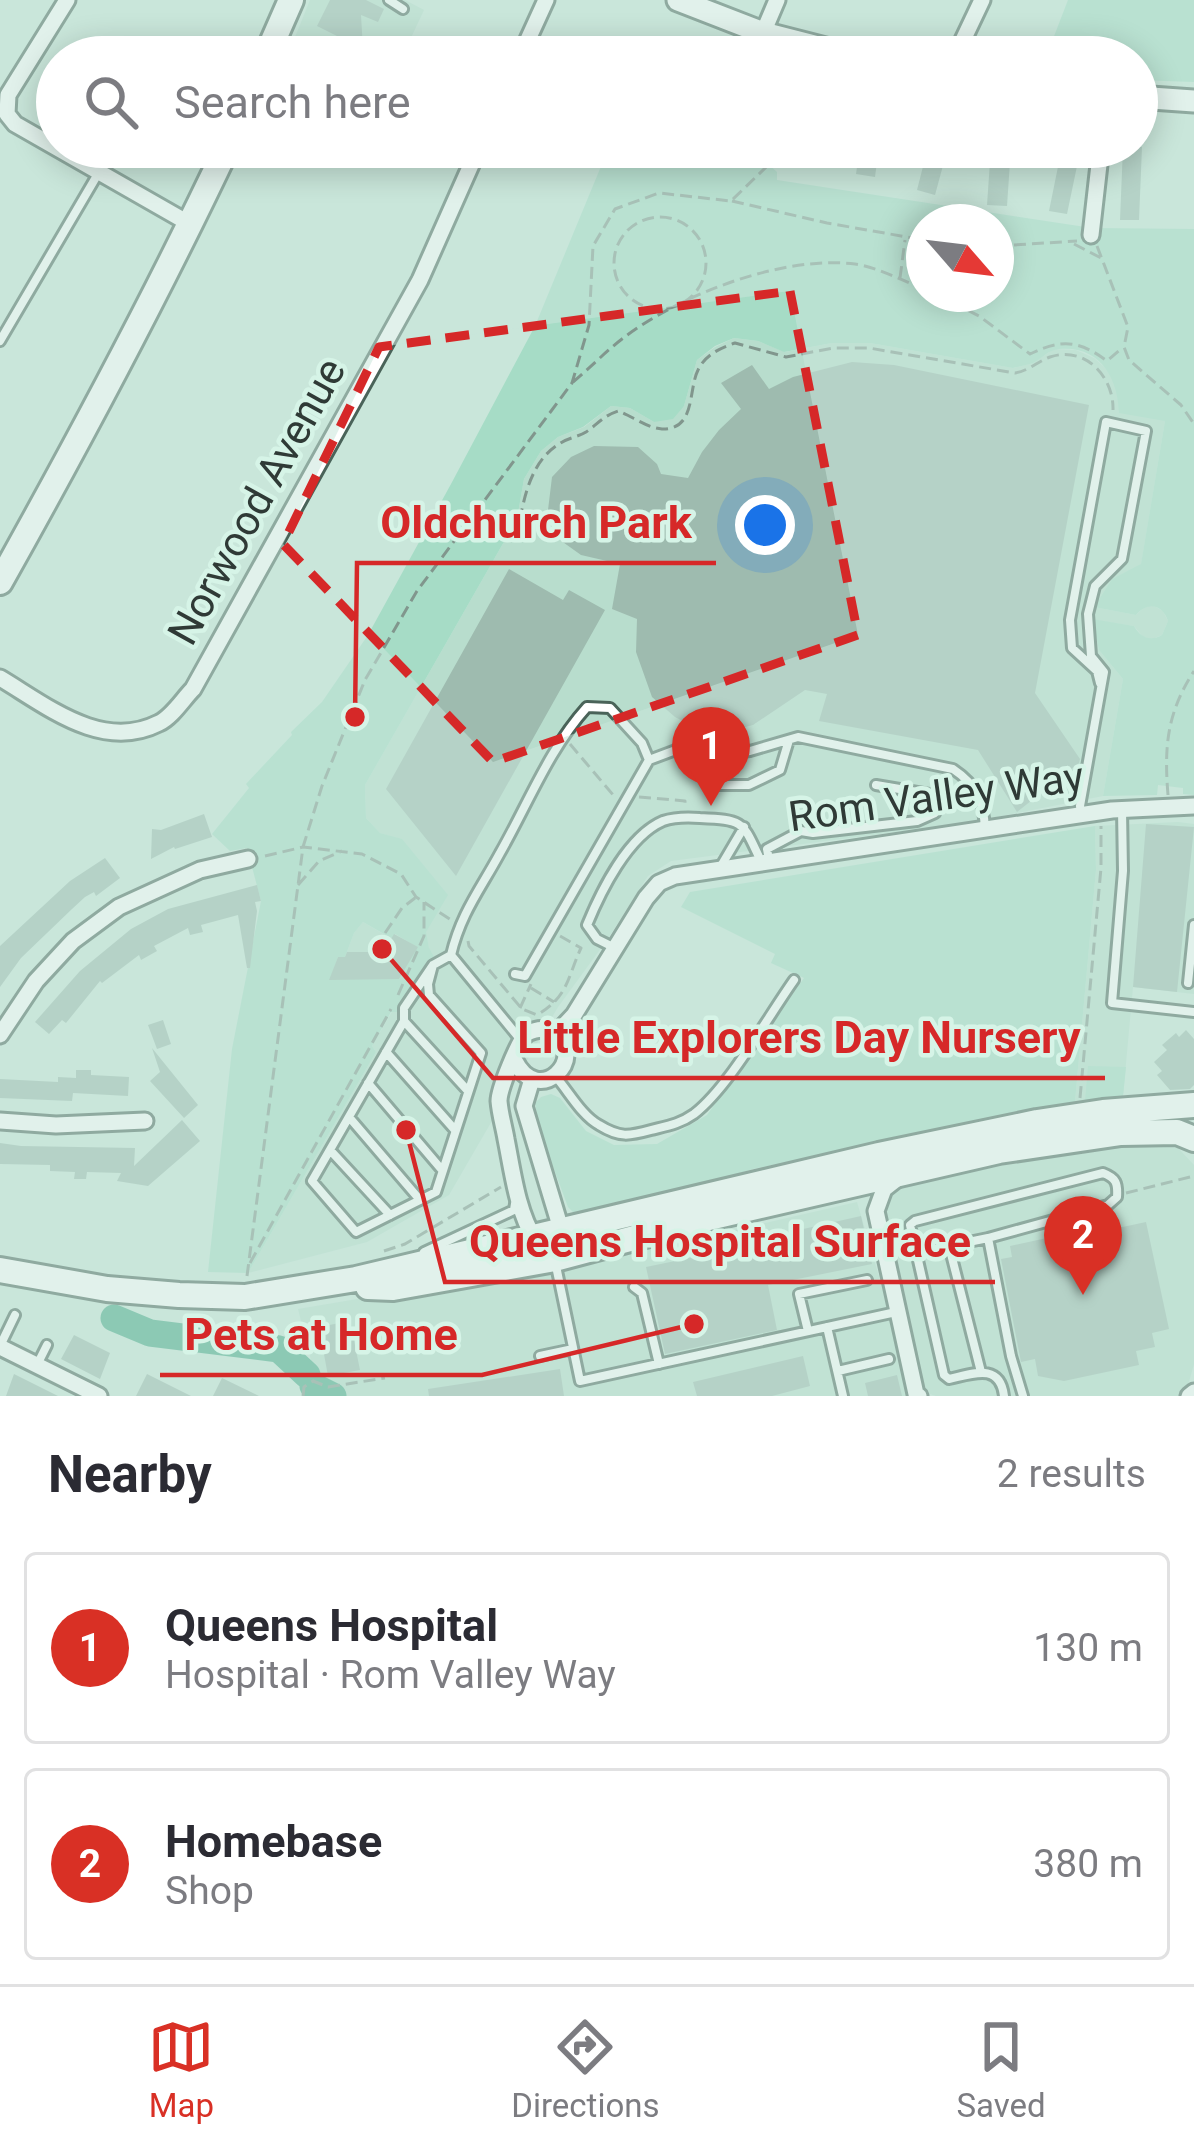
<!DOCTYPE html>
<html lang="en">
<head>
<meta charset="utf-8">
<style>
  body { margin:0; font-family:Roboto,sans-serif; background:#f7f7f7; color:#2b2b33 }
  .compass { position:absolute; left:906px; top:204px; width:108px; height:108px; border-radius:50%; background:#fff; box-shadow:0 6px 30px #0003; rotate:118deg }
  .you { position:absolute; left:765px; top:525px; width:42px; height:42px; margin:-30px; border:9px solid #fff; border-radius:50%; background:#1a73e8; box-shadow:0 0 0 18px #1a73e833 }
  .badge { display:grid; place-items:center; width:78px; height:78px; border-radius:50%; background:#d93025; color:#fff; font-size:39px; font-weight:700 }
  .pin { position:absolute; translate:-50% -99px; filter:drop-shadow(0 3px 6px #0008) }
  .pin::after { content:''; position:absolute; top:63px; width:42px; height:36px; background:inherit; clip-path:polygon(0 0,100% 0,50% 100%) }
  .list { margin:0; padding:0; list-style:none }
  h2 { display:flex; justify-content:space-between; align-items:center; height:156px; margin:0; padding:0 48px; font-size:51px }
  h2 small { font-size:39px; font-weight:400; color:#7c7c81 }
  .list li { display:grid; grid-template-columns:78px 1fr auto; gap:36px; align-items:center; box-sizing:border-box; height:192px; margin:0 24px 24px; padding:0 24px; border:3px solid #e1e1e2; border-radius:12px }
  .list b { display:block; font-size:45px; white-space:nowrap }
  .list p { margin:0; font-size:39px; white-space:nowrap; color:#7c7c81 }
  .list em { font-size:39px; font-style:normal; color:#7c7c81 }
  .icon { flex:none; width:66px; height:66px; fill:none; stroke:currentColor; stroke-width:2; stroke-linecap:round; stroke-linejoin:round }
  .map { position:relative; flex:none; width:1194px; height:1396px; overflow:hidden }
  .search { position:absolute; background:#fff; box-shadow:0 6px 30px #0003; left:36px; right:36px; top:36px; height:132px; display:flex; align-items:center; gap:30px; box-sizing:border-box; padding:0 42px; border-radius:66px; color:#7c7c81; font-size:45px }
  .sheet { height:588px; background:#fff }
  nav { display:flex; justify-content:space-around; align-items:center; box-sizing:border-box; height:168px; border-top:3px solid #e1e1e2; background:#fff; font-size:33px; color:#7c7c81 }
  nav a { display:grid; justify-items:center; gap:6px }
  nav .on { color:#d93025 }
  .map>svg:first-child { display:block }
  .built { fill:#b8ddcd }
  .green { fill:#a6dcc6; fill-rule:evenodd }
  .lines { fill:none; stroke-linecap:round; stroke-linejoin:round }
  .river { stroke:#44a786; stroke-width:27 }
  .building { fill:#9ebbaf }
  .lane-casing { stroke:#4a6359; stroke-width:14 }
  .street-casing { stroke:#4a6359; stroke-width:21 }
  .secondary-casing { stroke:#4a6359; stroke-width:27 }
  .primary-casing { stroke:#4a6359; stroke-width:30 }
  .path { stroke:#81968d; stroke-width:3; stroke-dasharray:12 6; stroke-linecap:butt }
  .lane { stroke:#fff; stroke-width:8 }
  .street { stroke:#fff; stroke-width:15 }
  .secondary { stroke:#fff; stroke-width:21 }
  .primary { stroke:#fff; stroke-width:24 }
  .marked { fill:none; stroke:#d62828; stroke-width:9; stroke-dasharray:24 15; stroke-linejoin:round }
  .labels { text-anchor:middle; stroke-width:9; stroke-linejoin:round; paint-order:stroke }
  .street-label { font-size:42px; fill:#2f3a36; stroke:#d6f4e7 }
  .leader { fill:none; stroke:#d62828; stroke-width:4.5 }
  .callout-dot { fill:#d62828; stroke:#d6f4e7; stroke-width:4.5 }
  .callout-label { font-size:45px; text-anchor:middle; font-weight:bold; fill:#d62828; stroke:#d6f4e7; stroke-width:9; stroke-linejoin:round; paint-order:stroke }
</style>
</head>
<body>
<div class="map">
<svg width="1194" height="1396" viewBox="0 0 1194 1396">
  <rect width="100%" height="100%" fill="#c9e6da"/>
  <path class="built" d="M 310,0 L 405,0 L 424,10 L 402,57 L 287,57 Z
    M 734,338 L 758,341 L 785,352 L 832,343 L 870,343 L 1013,368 L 1033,363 L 1054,349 L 1076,350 L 1094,358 L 1110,372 L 1118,389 L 1165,421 L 1141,565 L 1112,579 L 1094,607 L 1136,615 L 1146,606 L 1154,606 L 1163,611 L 1168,621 L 1162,635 L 1152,639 L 1143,637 L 1134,626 L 1092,620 L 1099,650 L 1123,679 L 1103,796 L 966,823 L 671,861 L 648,876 L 607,940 L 558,1007 L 449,1195 L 367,1242 L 248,1273 L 376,1052 L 372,1046 L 429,948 L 402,840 L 380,833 L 366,818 L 365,785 L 517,519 L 524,479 L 541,451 L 558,437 L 584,427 L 611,406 L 630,408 L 654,422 L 684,406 L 697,360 L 715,347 Z
    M 1178,822 L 1194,824 L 1194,994 L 1133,987 L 1123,1096 L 1075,1102 L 1096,870 L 1095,826 Z
    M 363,922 L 390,938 L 394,934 L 418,947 L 399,979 L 329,980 L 338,957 L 345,957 L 354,933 Z
    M 1122,1144 L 1178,1148 L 1194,1165 L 1194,1364 L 1185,1396 L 936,1396 L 921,1391 L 885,1208 L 896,1185 Z
    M 857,1202 L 893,1324 L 908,1396 L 320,1396 L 298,1309 L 648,1250 Z"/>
  <path class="green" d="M 1068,0 L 1194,0 L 1194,82 L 1137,80 L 1137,57 L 1046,57 Z
    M 609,147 L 759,147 L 776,151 L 766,162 L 777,172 L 777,180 L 1092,228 L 1194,229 L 1194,795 L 1183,794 L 1183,788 L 1158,785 L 1157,795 L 1103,796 L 1123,679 L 1099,650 L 1092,619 L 1134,626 C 1140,637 1150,642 1162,635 L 1168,621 C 1163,604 1147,601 1136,615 L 1094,607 L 1112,579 L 1141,564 L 1165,421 L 1119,413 C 1118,378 1100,345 1059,349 C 1048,350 1043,358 1033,363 C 1027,365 1020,366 1013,368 L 870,343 L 832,343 L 784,352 L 758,341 L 734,338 L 715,346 L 697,360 L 684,406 L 673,419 L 654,422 L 630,408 L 611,406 L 583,427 L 558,437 L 541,451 L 524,479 L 517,519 L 365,785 L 366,818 L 380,833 L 402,839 L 448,895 L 426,932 L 429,948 L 434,957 L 399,1012 L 391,1012 L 372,1046 L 376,1052 L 248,1273 L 208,1272 L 232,1049 L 261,901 L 247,848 L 230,851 L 212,834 L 249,788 L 246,784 L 292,735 L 291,732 L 322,702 L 368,635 L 451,484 L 535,326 ZM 924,222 L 996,222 L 996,294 L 924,294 ZM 363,922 L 391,938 L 395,934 L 417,947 L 399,979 L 330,979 L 338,957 L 345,957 L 354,933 Z
    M 1095,826 L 1096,870 L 1075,1102 L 753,1169 L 677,1192 L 575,1214 L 568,1207 L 539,1129 L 535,1103 L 541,1097 L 551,1094 L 560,1098 L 586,1131 L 614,1145 L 657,1144 L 707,1115 L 804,978 L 771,963 L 775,954 L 681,907 L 690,892 Z
    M 1088,1066 L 1126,1067 L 1123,1096 L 1085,1101 Z"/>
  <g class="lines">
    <path class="river" d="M 114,1318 L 150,1333 L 279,1349 L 307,1375
      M 313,1386 L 333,1396"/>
  </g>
  <path class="building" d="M 330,0 L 366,0 L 384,9 L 378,22 L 361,15 L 363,49 L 346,53 L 343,39 L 317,26 Z
    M 860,147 L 879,147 L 875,177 L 856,174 Z
    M 928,147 L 948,147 L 935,195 L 917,190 Z
    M 991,147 L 1011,147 L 1007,206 L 987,205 Z
    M 1062,147 L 1081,147 L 1067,214 L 1049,211 Z
    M 1123,147 L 1142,147 L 1139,220 L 1120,220 Z
    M 852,362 L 894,365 L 1089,405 L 1035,693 L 1080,759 L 1079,763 L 1017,812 L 978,750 L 819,721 L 827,694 L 805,690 L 753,725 L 722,733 L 698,729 L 675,717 L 652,697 L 636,652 L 637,619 L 612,609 L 620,564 L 581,555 L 560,540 L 548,510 L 552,477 L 571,457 L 594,446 L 638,447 L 657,464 L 661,474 L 688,478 L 702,452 L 719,430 L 741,409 L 721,383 L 752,365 L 769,389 L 793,377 Z
    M 509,569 L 563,600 L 569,590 L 605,610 L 456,876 L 386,789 Z
    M 204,814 L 212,837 L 175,849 L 174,847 L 151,859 L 152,829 L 161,830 Z
    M 1146,824 L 1194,827 L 1177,992 L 1133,987 Z
    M 105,858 L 120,878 L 96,896 L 94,892 L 85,897 L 72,909 L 21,958 L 0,987 L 0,946 L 70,881 Z
    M 257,885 L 261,901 L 255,902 L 257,911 L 250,968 L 247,968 L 238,915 L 201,925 L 203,932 L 190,935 L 188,928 L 154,946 L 157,951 L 141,960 L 139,955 L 102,983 L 100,981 L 66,1023 L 62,1020 L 49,1034 L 35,1022 L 80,971 L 131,929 L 168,909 Z
    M 394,934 L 418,947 L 399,979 L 329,980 L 338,957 L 345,957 L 347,952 L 383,952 Z
    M 163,1020 L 171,1044 L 157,1049 L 148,1025 Z
    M 1186,1030 L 1194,1039 L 1194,1085 L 1190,1089 L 1170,1090 L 1157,1075 L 1162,1071 L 1154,1062 L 1167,1050 L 1162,1045 L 1176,1033 L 1179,1037 Z
    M 152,1048 L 198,1105 L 184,1118 L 150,1081 L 160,1072 Z
    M 76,1070 L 91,1070 L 91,1075 L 129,1077 L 128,1096 L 73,1093 L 72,1101 L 0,1098 L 0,1079 L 58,1082 L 58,1077 L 76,1078 Z
    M 182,1120 L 200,1141 L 148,1186 L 117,1181 L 121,1173 L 87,1172 L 86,1179 L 74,1179 L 75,1172 L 50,1171 L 50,1165 L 0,1164 L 0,1143 L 21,1146 L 135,1148 L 134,1166 Z
    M 861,1216 L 872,1264 L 768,1285 L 777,1330 L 665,1354 L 646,1267 L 782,1239 L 781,1234 Z
    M 1146,1222 L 1169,1329 L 1152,1333 L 1155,1347 L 1136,1351 L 1139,1365 L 1064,1381 L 1038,1376 L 1035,1359 L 1021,1362 L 1001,1259 L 1012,1257 L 1010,1246 L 1056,1236 L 1057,1241 Z
    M 350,1321 L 360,1370 L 328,1376 L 319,1327 Z
    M 74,1335 L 110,1353 L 100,1379 L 61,1359 Z
    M 803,1356 L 810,1386 L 772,1396 L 697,1396 L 693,1382 Z
    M 560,1369 L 564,1396 L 429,1396 L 428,1389 Z
    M 14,1374 L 58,1396 L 6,1396 Z
    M 147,1374 L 191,1396 L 136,1396 Z
    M 897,1375 L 902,1396 L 868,1396 L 865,1383 Z
    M 222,1378 L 259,1396 L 213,1396 Z"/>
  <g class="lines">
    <g class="lane-casing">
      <path id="lane" d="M 389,0 L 403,9
        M 0,341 L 99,172
        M 716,755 L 714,785 L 749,785 L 780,770 L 789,740
        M 649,760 L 681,748 L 716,755 L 750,751 L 798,737 L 953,769 C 977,785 984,802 985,830
        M 1122,810 L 1123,871 L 1112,1003 L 1194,1012
        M 1081,815 L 1080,806 L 1104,672 L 1091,656 L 1088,614 L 1095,586 L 1122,559 L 1146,431 L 1106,422 L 1070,620 L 1072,648 L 1097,671 L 1100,683
        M 769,860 L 767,849 L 801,831 L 813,833 L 917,821 L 935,813 L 933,796 L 929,794 L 876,785
        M 721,866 L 744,827
        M 615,948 L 597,939 L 587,925 C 601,891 628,836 663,821 C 675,817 688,817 700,818 C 746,820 742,822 761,861
        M 433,965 L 428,984 L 429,995 L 481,1053 L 436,1192 L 356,1232 L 312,1181 L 404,1021 L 404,1008 L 433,965 L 451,955
        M 515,974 L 525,976 L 649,760 L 642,743 L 610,708 L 587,707 C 549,749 528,804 500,853 C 480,890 461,913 451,955 L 520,1039
        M 1188,983 L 1194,925
        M 404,1021 L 468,1091
        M 386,1052 L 455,1130
        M 556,1077 C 569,1092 582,1116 599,1125 C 620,1138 629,1136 651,1130 C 667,1126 680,1124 694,1114 C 729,1087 767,1018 794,980
        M 368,1083 L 442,1170
        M 349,1117 L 420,1200
        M 330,1150 L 390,1215
        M 424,1252 L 514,1210 L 515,1204
        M 916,1254 L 949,1246
        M 556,1266 L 580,1381 L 896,1312
        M 634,1287 L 642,1293 L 659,1364
        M 827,1327 L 843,1396
        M 808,1331 L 799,1294 L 867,1280
        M 0,1346 L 15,1315
        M 540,1356 L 573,1349
        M 37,1365 L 47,1345
        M 838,1371 L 889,1359
        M 981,1372 L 949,1246 L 988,1238
        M 1004,1396 C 1000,1362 972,1374 949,1379 L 944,1375 L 910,1225 L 915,1221 L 1103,1173 C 1116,1178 1118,1183 1117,1197 L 1108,1205 L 988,1238 L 1011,1356 L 1023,1396"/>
    </g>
    <g class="street-casing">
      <path id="street" d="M 67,0 L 8,95 L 7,114 L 15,124 L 190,224
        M 763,33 L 777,0
        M 520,57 L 546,0
        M 955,57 L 982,0
        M 1091,235 L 1101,147
        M 0,678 C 47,706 102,752 159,723 C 172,717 183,699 193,689 L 420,280 L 479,147
        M 556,1034 L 574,1015 L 646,898 L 659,883 L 675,876 L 1112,810 L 1194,806
        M 0,1035 L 36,981 L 73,941 L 119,907 L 200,870 L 248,859
        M 515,1061 C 539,1108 588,1058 555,1034 C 546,1027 537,1029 527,1033 C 519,1040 499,1089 499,1101 C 500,1114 504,1127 506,1139 C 513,1174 517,1210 535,1240
        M 532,1079 L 524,1106 L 561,1229 L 559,1238
        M 0,1121 L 56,1125 L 145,1121
        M 898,1178 L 884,1189 L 876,1211 L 916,1394 L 919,1396
        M 0,1347 L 99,1396
        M 1189,1396 L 1194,1392"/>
    </g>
    <g class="secondary-casing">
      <path id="secondary" d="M 678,0 L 763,33 L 857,57
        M 1137,97 L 1194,101"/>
    </g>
    <g class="primary-casing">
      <path id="primary" d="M 266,57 L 291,0
        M 0,582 C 80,439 157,295 227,147
        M 0,1270 L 107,1289 L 179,1295 L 245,1297 L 356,1279 L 879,1155 L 1037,1122 L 1103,1112 L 1194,1105
        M 368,1287 L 393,1288 L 555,1259 L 713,1217 L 999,1151 L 1121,1133 L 1177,1132 L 1194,1139"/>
    </g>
    <path class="path" d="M 732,201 L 827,223 L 924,240
      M614 263a46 46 0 1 1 92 0a46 46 0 1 1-92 0Z
      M 1074,244 L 1103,259
      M 996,246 L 1077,241
      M 1097,246 L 1128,327 L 1124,347 L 1129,360 L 1181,405 L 1194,424
      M 900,278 L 905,240
      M 936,294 L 979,316 L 1030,354 C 1061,339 1079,340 1107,361 L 1122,348
      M 573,382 C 590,368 605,352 622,339 C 679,295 782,255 855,264 C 877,267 903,281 924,289
      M 520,520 C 525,492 533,460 559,444 C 567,438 578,437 586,432 C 598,424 603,416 618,411 C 632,416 647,428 662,429 C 696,430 688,390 698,370 C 705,355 720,348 735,343 L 786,357 L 833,348 L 869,348 L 1015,373 C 1028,371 1037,362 1050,357 C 1085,345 1114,377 1113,410
      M 570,744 L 614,796
      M 1168,795 C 1164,746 1167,713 1194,671
      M 639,797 L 685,801 L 685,805
      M 265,856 L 303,847 L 362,854 L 401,874 L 416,897 L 451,920
      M 298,885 L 319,861 L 342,851
      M 385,933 L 402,908 L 415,898
      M 468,941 L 469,946 L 522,1009 L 537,1015 C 569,996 567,978 581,948 L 560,936
      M 531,988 L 554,1002
      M 398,995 L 424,936 L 424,902
      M 520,1008 L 531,984
      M 1080,1098 L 1101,868 L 1101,826
      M 1126,1193 L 1194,1176
      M 384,1251 L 405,1244 L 501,1187
      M 250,1263 L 391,1009
      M 247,1276 L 303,847 L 322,786 L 365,680 L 417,591 L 572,383 L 589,325 L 593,246 L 615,209 L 659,193 L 731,201 L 787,147
      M 303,1396 L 304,1387 L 313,1381 L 328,1387 L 385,1378"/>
    <use href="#lane" class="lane"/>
    <use href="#street" class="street"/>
    <use href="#secondary" class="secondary"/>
    <use href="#primary" class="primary"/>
  </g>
  <path d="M0 0H1194V1396H0ZM 790,291 L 858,635 L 493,762 L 283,544 L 379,347 Z" fill="#c9e6da" fill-opacity=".55" fill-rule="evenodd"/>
  <path class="marked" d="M 790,291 L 858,635 L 493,762 L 283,544 L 379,347 Z"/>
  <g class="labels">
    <g class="street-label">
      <text transform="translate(256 501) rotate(-61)" y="15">Norwood Avenue</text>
      <text transform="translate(936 796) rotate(-8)" y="15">Rom Valley Way</text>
    </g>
  </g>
  <path class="leader" d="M355 717L357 563H716M382 949L493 1078H1105M406 1130L445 1282H995M694 1324L482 1375H160"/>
  <g class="callout-dot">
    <circle cx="355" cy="717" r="12"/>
    <circle cx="382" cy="949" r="12"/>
    <circle cx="406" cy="1130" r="12"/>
    <circle cx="694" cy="1324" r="12"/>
  </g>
  <g class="callout-label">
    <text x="536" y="538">Oldchurch Park</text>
    <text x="799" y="1053">Little Explorers Day Nursery</text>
    <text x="720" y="1257">Queens Hospital Surface</text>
    <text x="321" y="1350">Pets at Home</text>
  </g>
</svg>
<svg class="compass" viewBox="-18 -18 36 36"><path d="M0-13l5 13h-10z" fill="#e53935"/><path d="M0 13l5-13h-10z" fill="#7c7c81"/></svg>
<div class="you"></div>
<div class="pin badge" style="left:711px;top:806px">1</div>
<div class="pin badge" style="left:1083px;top:1295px">2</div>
<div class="search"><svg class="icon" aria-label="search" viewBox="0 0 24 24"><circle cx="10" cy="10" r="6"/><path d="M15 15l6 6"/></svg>Search here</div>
</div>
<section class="sheet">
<h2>Nearby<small>2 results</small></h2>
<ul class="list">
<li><span class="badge">1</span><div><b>Queens Hospital</b><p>Hospital · Rom Valley Way</p></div><em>130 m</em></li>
<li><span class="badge">2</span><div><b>Homebase</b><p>Shop</p></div><em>380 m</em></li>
</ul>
</section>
<nav>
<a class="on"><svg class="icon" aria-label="map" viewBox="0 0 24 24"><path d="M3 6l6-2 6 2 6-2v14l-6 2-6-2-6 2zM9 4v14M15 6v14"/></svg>Map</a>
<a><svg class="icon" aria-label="directions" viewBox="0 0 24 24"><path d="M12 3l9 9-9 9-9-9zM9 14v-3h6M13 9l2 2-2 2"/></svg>Directions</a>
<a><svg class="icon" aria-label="saved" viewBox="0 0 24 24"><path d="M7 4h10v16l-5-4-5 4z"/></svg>Saved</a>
</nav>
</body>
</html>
